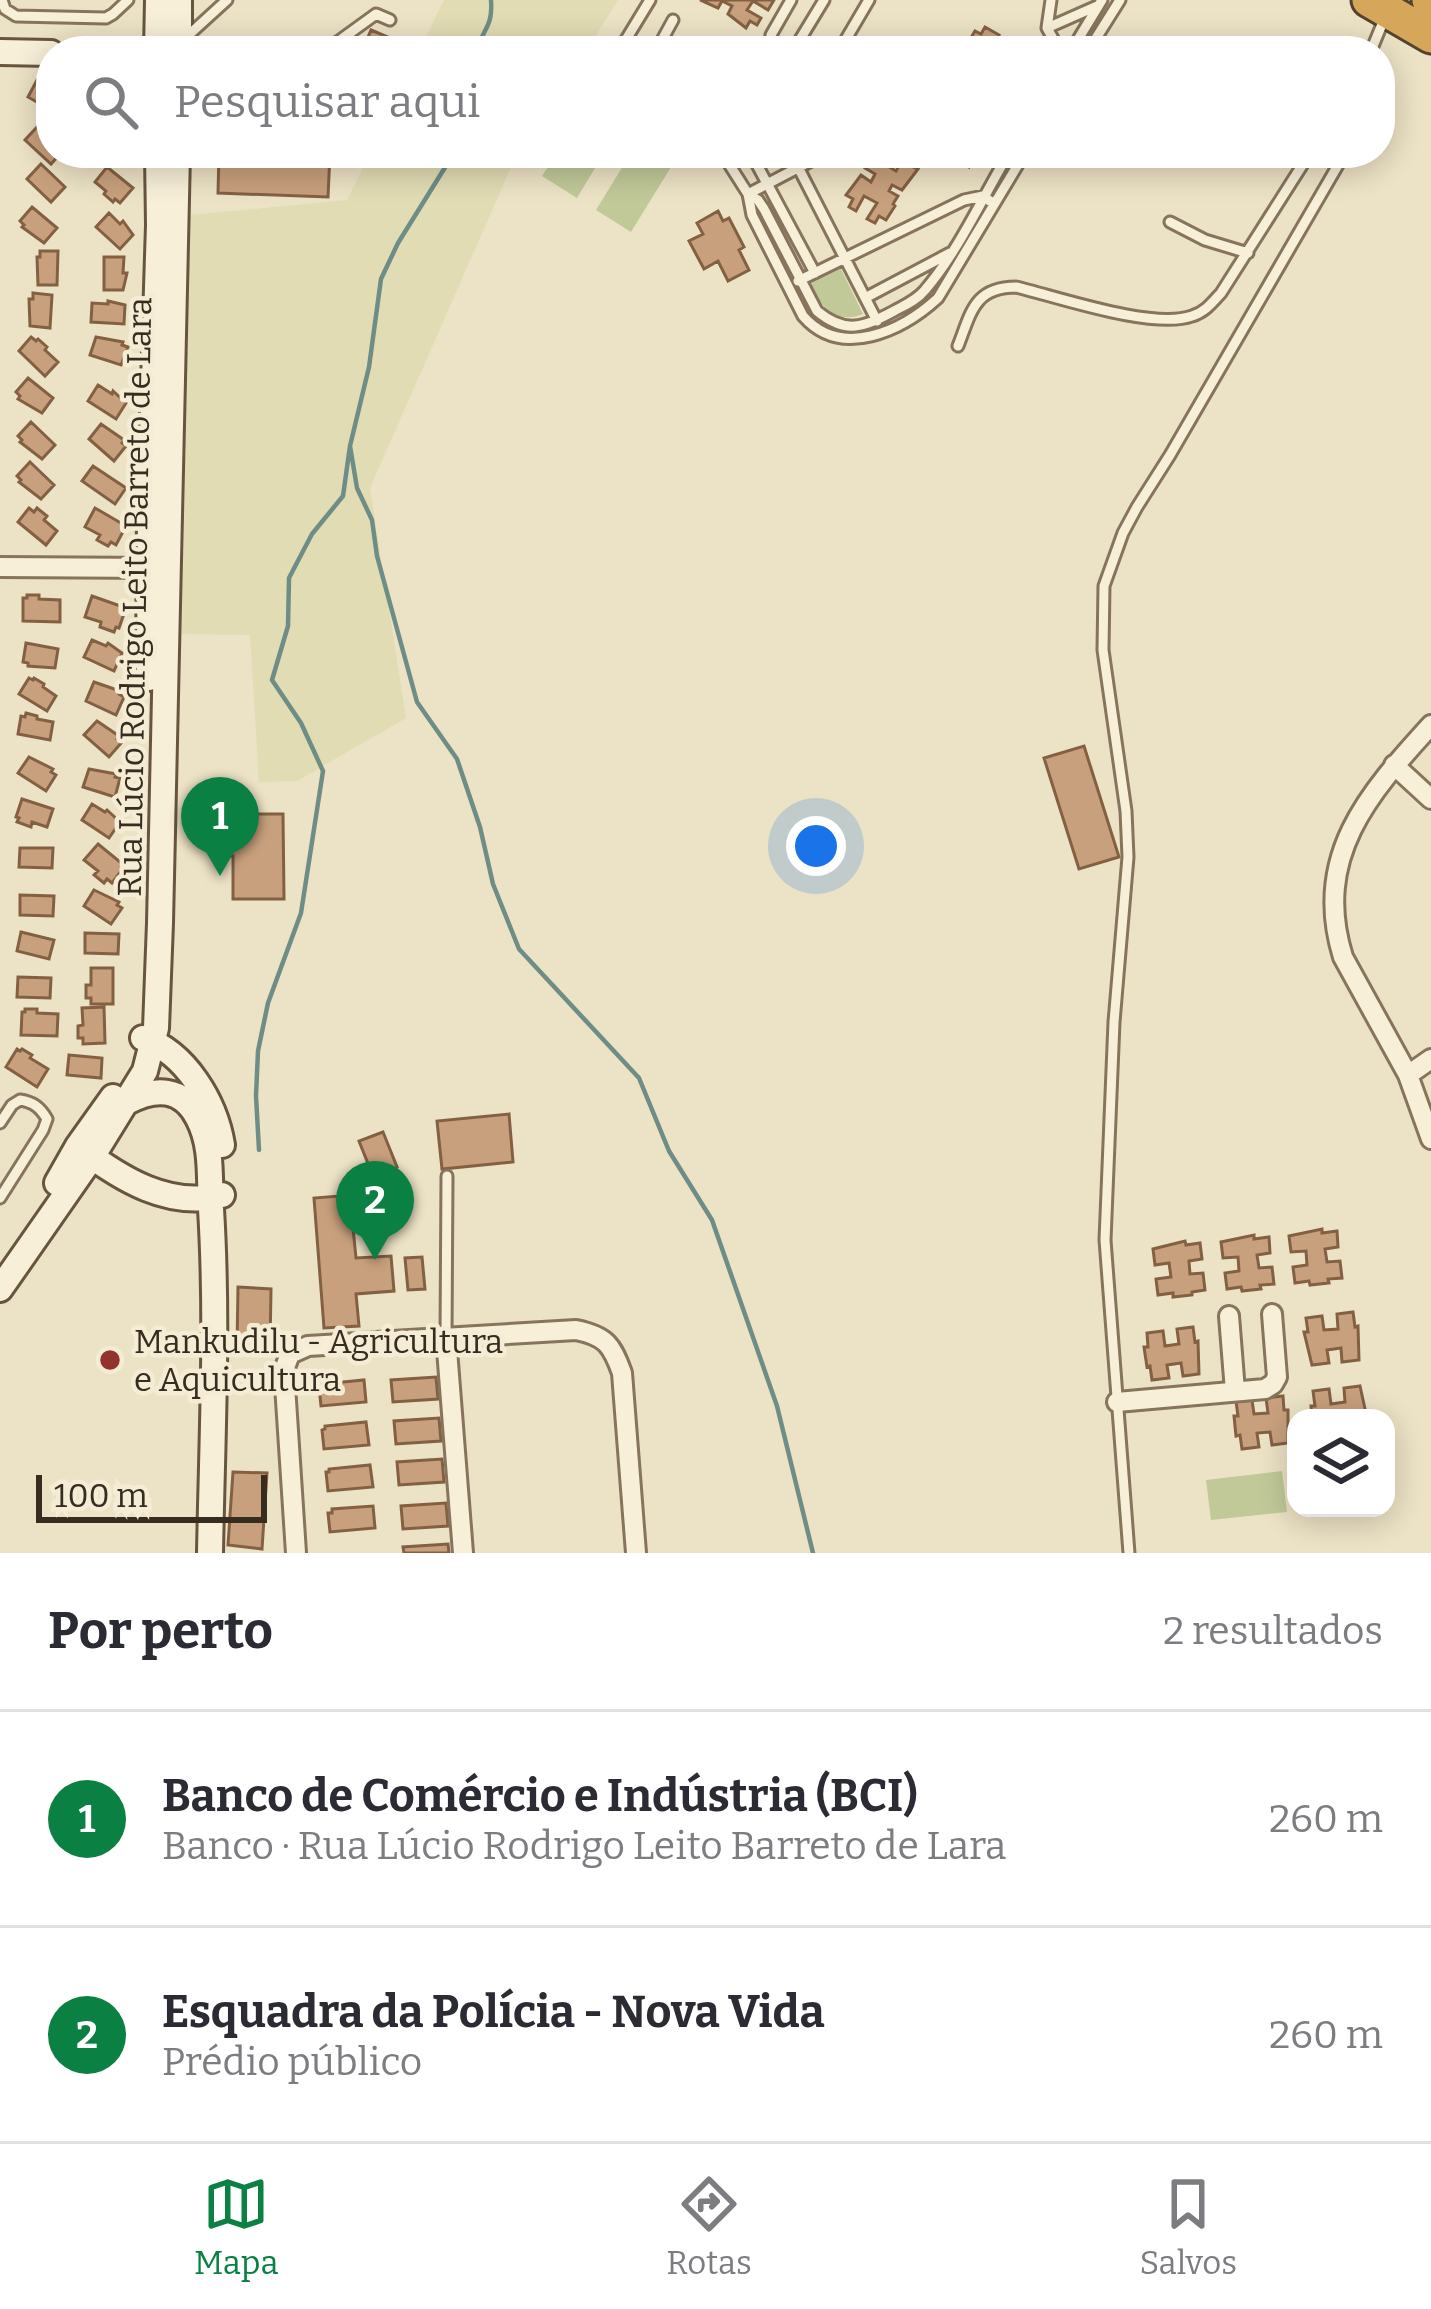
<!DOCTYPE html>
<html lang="pt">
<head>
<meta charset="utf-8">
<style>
  body { margin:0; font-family:Bitter,serif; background:#f2f2f3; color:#2b2b33 }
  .controls { position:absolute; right:36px; bottom:36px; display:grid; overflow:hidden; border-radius:24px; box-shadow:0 6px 30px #0003 }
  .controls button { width:108px; height:108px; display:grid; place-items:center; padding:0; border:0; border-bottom:3px solid #e1e1e2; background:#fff; color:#2b2b33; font:60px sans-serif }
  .scale { position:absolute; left:36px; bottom:30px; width:231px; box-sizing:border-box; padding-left:12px; border:6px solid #372c1f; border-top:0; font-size:33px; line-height:42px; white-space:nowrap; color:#372c1f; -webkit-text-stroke:9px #f4ecd4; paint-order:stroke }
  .you { position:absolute; left:816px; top:846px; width:42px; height:42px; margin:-30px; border:9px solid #fff; border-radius:50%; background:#1a73e8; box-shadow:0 0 0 18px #1a73e833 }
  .badge { display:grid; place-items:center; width:78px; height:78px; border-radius:50%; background:#0b8043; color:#fff; font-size:39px; font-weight:700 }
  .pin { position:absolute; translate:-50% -99px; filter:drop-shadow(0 3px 6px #0008) }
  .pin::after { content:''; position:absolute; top:63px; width:42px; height:36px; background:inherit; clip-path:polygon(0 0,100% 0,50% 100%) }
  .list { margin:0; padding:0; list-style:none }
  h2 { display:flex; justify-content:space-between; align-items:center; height:156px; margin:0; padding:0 48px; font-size:51px }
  h2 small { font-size:39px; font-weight:400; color:#7c7c81 }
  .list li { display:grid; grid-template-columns:78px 1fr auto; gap:36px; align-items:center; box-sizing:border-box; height:216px; padding:0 48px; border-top:3px solid #e1e1e2 }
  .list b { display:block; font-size:45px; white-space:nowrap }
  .list p { margin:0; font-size:39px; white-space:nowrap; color:#7c7c81 }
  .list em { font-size:39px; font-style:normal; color:#7c7c81 }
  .icon { flex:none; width:66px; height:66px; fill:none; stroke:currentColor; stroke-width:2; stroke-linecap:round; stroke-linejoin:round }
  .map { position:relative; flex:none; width:1431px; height:1553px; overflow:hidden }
  .search { position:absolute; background:#fff; box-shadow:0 6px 30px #0003; left:36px; right:36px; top:36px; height:132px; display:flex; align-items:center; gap:30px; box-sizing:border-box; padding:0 42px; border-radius:48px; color:#7c7c81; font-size:45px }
  .sheet { height:588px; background:#fff }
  nav { display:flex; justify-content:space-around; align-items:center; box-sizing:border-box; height:168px; border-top:3px solid #e1e1e2; background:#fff; font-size:33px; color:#7c7c81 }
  nav a { display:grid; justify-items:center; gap:6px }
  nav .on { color:#0b8043 }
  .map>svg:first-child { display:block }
  .farmland { fill:#e1dcb3 }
  .green { fill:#c1c999 }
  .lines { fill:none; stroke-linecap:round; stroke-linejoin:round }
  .stream { stroke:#6e8d87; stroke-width:4.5 }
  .building { fill:#c8a07d; stroke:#846043; stroke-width:3 }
  .lane-casing { stroke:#86745c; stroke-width:15 }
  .street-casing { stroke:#86745c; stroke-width:24 }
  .secondary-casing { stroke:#68553f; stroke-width:30 }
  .highway-casing { stroke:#544230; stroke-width:39 }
  .lane { stroke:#f7efd8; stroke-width:9 }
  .street { stroke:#f7efd8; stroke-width:18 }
  .secondary { stroke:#f7efd8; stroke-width:24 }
  .highway { stroke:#d6a65a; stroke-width:33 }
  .poi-dot { fill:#92332f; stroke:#f4ecd4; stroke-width:4.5 }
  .labels { text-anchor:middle; stroke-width:9; stroke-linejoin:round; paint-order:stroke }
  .street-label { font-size:33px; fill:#372c1f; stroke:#f4ecd4 }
  .poi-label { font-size:33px; fill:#372c1f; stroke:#f4ecd4; text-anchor:start }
</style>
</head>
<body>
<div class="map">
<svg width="1431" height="1553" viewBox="0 0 1431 1553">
  <rect width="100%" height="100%" fill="#ece2c5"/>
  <path class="farmland" d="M 444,0 L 618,0 L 586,51 L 419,51 Z
    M 370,153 L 521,153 L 509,172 L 370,488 L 406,718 L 297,781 L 259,782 L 250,635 L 182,634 L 190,215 L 347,200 Z"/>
  <path class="green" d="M 557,153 L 604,153 L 577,198 L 542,176 Z
    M 631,153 L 649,153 L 671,167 L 631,232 L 596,210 Z
    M 840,267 L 863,314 C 835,325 819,306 809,281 Z
    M 1282,1471 L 1287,1512 L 1211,1520 L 1206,1480 Z"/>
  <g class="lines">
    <path class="stream" d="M 477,51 C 483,27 493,28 491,0
      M 350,446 L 357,488 L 372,520 L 377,556 L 417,702 L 457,759 L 480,827 L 493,884 L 519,949 L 639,1078 L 669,1151 L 712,1220 L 777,1406 L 813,1553
      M 259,1150 L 256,1096 L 258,1051 L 268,1003 L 301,913 L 323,771 L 301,723 L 272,680 L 288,626 L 289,578 L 312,534 L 343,496 L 350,446 L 369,367 L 381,279 L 398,243 L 454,153"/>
  </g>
  <path class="building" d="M 700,0 L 774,0 L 768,10 L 753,1 L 747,10 L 761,18 L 757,25 L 750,21 L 746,28 L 728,14 L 732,6 L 722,1 L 718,8 Z
    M 985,27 L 999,35 L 997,38 L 1005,43 L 1001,51 L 983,51 L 969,41 L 975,31 L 981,34 Z
    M 371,30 L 388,37 L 383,51 L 364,47 Z
    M 37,80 L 51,84 L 51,110 L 28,97 Z
    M 38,126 L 51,134 L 51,153 L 61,153 L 51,164 L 25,140 Z
    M 219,153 L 330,153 L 328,197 L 218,193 Z
    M 870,153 L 893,153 L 886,165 L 896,171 L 906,154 L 915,159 L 911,166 L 918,169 L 902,190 L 892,185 L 889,191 L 898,196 L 893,204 L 895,206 L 886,220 L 879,216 L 875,223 L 867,219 L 877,203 L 864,196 L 856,211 L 849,207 L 853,199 L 846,195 L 861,175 L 871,182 L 875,174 L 865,168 Z
    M 951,153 L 978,153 L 984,157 L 980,164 L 973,160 L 969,167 Z
    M 41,164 L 65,187 L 51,202 L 27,179 Z
    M 107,167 L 133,188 L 120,203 L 115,199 L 113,202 L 104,194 L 106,191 L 95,182 Z
    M 32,207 L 57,228 L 44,243 L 22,227 L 24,225 L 20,221 Z
    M 718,211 L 723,221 L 729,218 L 744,247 L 739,250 L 749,270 L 728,281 L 718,261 L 704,269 L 689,241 L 703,234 L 697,223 Z
    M 109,213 L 120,224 L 123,221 L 133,235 L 120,249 L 96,227 Z
    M 40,251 L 58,251 L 57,285 L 38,285 L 37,257 L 40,257 Z
    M 104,257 L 124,257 L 123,273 L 127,273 L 123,290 L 104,290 Z
    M 33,293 L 52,295 L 50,328 L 30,326 L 29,299 L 33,299 Z
    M 108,301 L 125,305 L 124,324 L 91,322 L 92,303 L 108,304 Z
    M 31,337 L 36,341 L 38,339 L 47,347 L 45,350 L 58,362 L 45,376 L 19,351 Z
    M 96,337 L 123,342 L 122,345 L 128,347 L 121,365 L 90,355 Z
    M 28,378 L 53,398 L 42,413 L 18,399 L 20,396 L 16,392 Z
    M 98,385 L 112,394 L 113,391 L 126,403 L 116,419 L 88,401 Z
    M 31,422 L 55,445 L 42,459 L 20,442 L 22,440 L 18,436 Z
    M 101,424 L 124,440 L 122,443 L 126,446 L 114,461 L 89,439 Z
    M 30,462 L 54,485 L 41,499 L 19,482 L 21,480 L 17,476 Z
    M 93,466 L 126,488 L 115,504 L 82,481 Z
    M 29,508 L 34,512 L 37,508 L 47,516 L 44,520 L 57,531 L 46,545 L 18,522 Z
    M 95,508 L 126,526 L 116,545 L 111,542 L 108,546 L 97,540 L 100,535 L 85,527 Z
    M 27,595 L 39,595 L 39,599 L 60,600 L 60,622 L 23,621 L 23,598 L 27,598 Z
    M 92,596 L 126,608 L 119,628 L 116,627 L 114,632 L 100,627 L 101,622 L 85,617 Z
    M 92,640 L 106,646 L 108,643 L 122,653 L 114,671 L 84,657 Z
    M 26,643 L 58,649 L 55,668 L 28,666 L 28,663 L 23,662 Z
    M 29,678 L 33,680 L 34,678 L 44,684 L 43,687 L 56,696 L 47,711 L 19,694 Z
    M 94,682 L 120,691 L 119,694 L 124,697 L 116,715 L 86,701 Z
    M 26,713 L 37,716 L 37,719 L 53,722 L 50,740 L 18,734 L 21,716 L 25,717 Z
    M 97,721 L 119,736 L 117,739 L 122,742 L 109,757 L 84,735 Z
    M 1084,746 L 1119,857 L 1079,869 L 1044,758 Z
    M 29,757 L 53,769 L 51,772 L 56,775 L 46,791 L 18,773 Z
    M 89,769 L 116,774 L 115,777 L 120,778 L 115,797 L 83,787 Z
    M 22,799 L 53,809 L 47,827 L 32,822 L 31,827 L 17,822 L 19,818 L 16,817 Z
    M 92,804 L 105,812 L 107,810 L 120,822 L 109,838 L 82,820 Z
    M 221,814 L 283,814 L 284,899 L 233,899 L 233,856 L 221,856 Z
    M 98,844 L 125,866 L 112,883 L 107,879 L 104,883 L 94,875 L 98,871 L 84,860 Z
    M 20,848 L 53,848 L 52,868 L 19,867 Z
    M 94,890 L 119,902 L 117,905 L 122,908 L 111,924 L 84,906 Z
    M 20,895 L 54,896 L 53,916 L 20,915 Z
    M 21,932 L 54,940 L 49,959 L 17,951 Z
    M 85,933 L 119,934 L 118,954 L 85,953 Z
    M 91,968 L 113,968 L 113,1004 L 91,1004 L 91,998 L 86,998 L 86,985 L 91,985 Z
    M 18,977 L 51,978 L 50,998 L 17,997 Z
    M 104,1007 L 105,1043 L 83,1044 L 83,1038 L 78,1038 L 78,1026 L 83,1025 L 82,1008 Z
    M 25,1009 L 37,1009 L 37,1013 L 58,1014 L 57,1036 L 21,1035 L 22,1012 L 25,1012 Z
    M 17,1049 L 20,1051 L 22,1049 L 32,1055 L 30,1058 L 48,1069 L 37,1087 L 6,1067 Z
    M 69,1055 L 102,1058 L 101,1078 L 67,1075 Z
    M 509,1114 L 513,1162 L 442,1169 L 437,1121 Z
    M 383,1132 L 397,1167 L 373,1176 L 359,1141 Z
    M 376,1193 L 379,1226 L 353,1228 L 356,1258 L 391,1256 L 394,1291 L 356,1294 L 359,1326 L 324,1328 L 314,1198 Z
    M 1322,1229 L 1322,1233 L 1337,1231 L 1338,1247 L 1325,1249 L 1327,1262 L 1340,1261 L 1342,1278 L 1328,1279 L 1329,1283 L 1310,1285 L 1309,1281 L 1295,1283 L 1293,1267 L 1307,1265 L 1306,1251 L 1291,1252 L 1289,1236 Z
    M 1254,1235 L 1254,1239 L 1269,1237 L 1270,1253 L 1257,1255 L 1259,1268 L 1272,1267 L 1274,1284 L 1260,1285 L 1261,1289 L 1242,1291 L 1241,1287 L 1227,1289 L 1225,1273 L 1239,1271 L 1238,1257 L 1223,1258 L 1221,1242 Z
    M 1185,1241 L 1186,1245 L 1200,1243 L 1202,1259 L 1189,1261 L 1190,1274 L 1203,1273 L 1205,1290 L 1192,1292 L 1192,1295 L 1173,1297 L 1173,1293 L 1158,1295 L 1156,1279 L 1171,1277 L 1169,1263 L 1155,1265 L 1153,1249 Z
    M 422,1257 L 425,1289 L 408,1290 L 405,1258 Z
    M 238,1287 L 271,1289 L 270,1347 L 237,1348 Z
    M 1353,1312 L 1355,1327 L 1358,1326 L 1359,1360 L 1342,1362 L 1341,1348 L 1327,1350 L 1329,1363 L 1312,1365 L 1304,1332 L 1308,1332 L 1306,1318 L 1322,1316 L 1324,1330 L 1338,1329 L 1337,1314 Z
    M 1193,1327 L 1195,1342 L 1198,1341 L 1199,1374 L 1183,1376 L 1181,1363 L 1167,1365 L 1169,1378 L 1152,1380 L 1150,1366 L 1147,1367 L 1144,1347 L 1148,1347 L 1147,1333 L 1163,1331 L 1165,1346 L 1179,1344 L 1177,1329 Z
    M 436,1377 L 438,1399 L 393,1402 L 391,1380 Z
    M 364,1380 L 366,1402 L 321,1406 L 319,1387 L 322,1387 L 322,1384 Z
    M 1360,1386 L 1367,1418 L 1312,1418 L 1311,1406 L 1315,1406 L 1313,1391 L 1329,1389 L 1331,1404 L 1345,1402 L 1344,1388 Z
    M 1283,1396 L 1284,1410 L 1288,1410 L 1288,1443 L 1272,1445 L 1270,1432 L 1257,1433 L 1259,1447 L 1242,1449 L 1240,1435 L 1236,1436 L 1234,1416 L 1238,1416 L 1236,1401 L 1252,1400 L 1254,1414 L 1268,1413 L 1266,1398 Z
    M 439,1418 L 441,1441 L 396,1444 L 394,1421 Z
    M 366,1422 L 369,1445 L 324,1449 L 322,1430 L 325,1429 L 325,1426 Z
    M 442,1459 L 444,1482 L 399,1485 L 397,1462 Z
    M 370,1465 L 373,1487 L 328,1491 L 326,1472 L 329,1472 L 329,1469 Z
    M 233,1472 L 267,1473 L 262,1549 L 228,1545 Z
    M 446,1503 L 448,1526 L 403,1529 L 401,1506 Z
    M 373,1506 L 375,1528 L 330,1532 L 328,1513 L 332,1513 L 332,1509 Z
    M 448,1544 L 449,1553 L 404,1553 L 403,1547 Z"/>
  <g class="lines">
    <g class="lane-casing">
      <path id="lane" d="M 2,0 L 5,9 L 16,16 L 106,18 L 113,14 L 128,0
        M 1051,0 L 1047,28 L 1060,51
        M 1047,28 L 1097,6
        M 182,41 L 227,0
        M 325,51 L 376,14 L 390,20
        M 619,51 L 650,0
        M 656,51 L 673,20
        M 778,51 L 771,35 L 791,0
        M 793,51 L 824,0
        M 839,51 L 869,0
        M 1071,51 L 1102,0
        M 1088,51 L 1120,0
        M 1371,51 L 1385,17
        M 722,153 L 748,194 L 752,215 L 803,316 C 841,360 902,331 938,298 L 1025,153
        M 756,153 L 755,161 L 815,273
        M 798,167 L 877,321
        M 748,194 L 758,200 L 764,209 L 817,311 C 846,335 864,327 894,311 C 905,305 917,300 925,290 C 959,250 982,198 1009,153
        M 748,194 L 811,161 L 818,153
        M 1170,222 L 1205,240 L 1248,253
        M 798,281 L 964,200 L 983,196 L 994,204
        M 865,298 L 950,253
        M 958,346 C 971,313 974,287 1016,287 C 1058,297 1153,330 1192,316 C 1205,312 1212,303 1221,293 L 1310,153
        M 0,1123 L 12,1105 L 20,1100 C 33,1102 40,1107 47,1119 L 43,1130 L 0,1198
        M 446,1337 L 447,1176
        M 1129,1553 L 1105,1240 L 1114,1022 L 1128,857 L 1126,811 L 1103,650 L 1104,586 L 1123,533 L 1137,507 L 1170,455 L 1345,153"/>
    </g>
    <g class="street-casing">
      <path id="street" d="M 0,567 L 157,568
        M 1431,725 C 1368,794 1312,857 1343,957 L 1408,1075 L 1431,1139
        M 1394,765 L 1431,799
        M 1408,1075 L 1431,1059
        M 1229,1316 L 1235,1391
        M 446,1337 L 463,1553
        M 1117,1402 L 1265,1389 L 1273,1384 L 1277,1377 L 1272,1314
        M 296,1553 L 284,1370 L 290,1354 L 308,1346 L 576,1330 C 606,1336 612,1345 622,1373 L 636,1553"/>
    </g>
    <g class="secondary-casing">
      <path id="secondary" d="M 157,51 L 158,0
        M 179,51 L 179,0
        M 0,52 L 51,53
        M 149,678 L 150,508 L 159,225 L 158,153
        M 143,1038 C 186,1053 215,1102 222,1145
        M 127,1102 C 155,1087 182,1087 198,1118 C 213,1146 209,1179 211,1209 C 218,1324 212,1439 210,1553
        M 80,1148 C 121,1179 169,1209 222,1195
        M 57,1183 L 78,1146 L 113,1097
        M 0,1289 L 92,1157 L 145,1071 L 156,1028 L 160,923 L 177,153"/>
    </g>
    <g class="highway-casing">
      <path id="highway" d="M 1369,0 L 1431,36
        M 1429,0 L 1431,1"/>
    </g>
    <use href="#lane" class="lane"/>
    <use href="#street" class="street"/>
    <use href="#secondary" class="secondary"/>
    <use href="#highway" class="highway"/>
  </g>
  <circle class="poi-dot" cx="110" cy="1360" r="12"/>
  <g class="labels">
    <g class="street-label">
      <text transform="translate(134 597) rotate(-89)" y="12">Rua Lúcio Rodrigo Leito Barreto de Lara</text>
    </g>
    <g class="poi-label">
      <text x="134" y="1353">Mankudilu - Agricultura<tspan x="134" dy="38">e Aquicultura</tspan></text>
    </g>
  </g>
</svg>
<div class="controls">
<button><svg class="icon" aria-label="layers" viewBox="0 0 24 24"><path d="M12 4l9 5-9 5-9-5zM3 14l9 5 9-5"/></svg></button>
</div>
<div class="scale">100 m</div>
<div class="you"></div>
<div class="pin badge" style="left:220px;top:876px">1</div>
<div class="pin badge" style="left:375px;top:1260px">2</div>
<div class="search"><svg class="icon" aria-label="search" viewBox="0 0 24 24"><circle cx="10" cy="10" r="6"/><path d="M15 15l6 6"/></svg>Pesquisar aqui</div>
</div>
<section class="sheet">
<h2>Por perto<small>2 resultados</small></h2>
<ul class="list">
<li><span class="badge">1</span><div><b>Banco de Comércio e Indústria (BCI)</b><p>Banco · Rua Lúcio Rodrigo Leito Barreto de Lara</p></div><em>260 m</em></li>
<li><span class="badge">2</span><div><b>Esquadra da Polícia - Nova Vida</b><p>Prédio público</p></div><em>260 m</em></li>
</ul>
</section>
<nav>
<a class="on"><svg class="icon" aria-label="map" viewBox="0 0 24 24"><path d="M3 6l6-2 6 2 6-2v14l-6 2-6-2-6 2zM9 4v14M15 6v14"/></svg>Mapa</a>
<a><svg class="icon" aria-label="directions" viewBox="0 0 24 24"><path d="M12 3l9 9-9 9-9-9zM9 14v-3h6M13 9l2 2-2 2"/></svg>Rotas</a>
<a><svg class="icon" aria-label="saved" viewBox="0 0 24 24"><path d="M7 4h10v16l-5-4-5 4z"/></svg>Salvos</a>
</nav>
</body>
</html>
